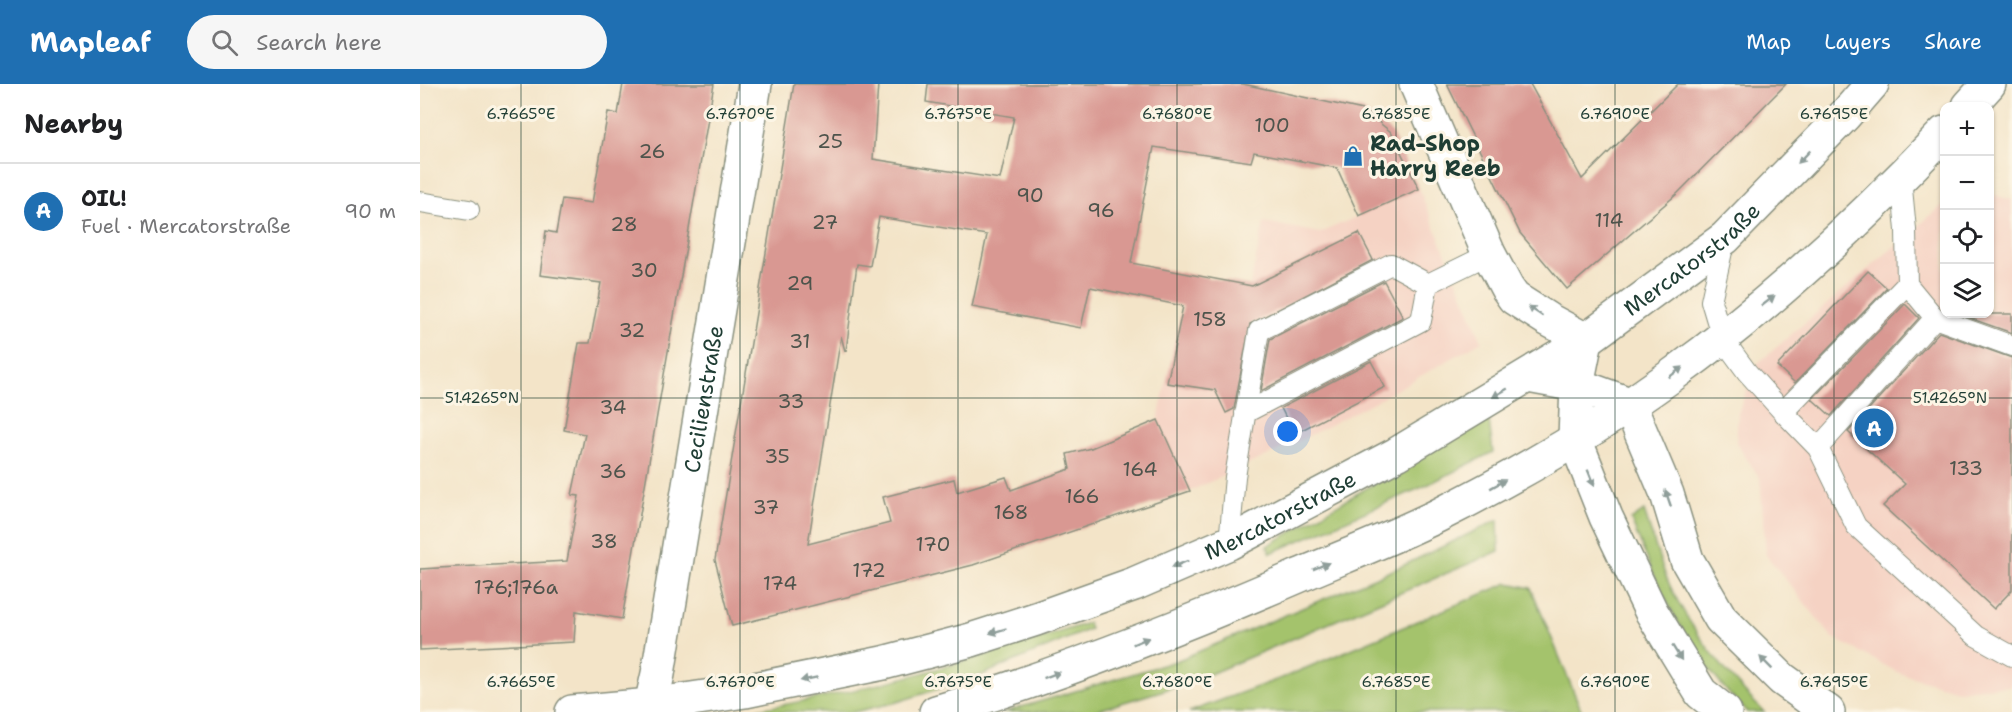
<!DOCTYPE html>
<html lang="en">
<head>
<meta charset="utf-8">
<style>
  body { margin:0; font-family:"Shantell Sans",sans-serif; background:#f6f6f6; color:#202124 }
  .controls { position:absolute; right:18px; top:18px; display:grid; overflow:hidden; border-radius:12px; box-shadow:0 2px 4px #0004 }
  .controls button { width:54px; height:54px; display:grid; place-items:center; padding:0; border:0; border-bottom:2px solid #e0e0e0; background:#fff; color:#202124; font:30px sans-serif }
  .you { position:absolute; left:868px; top:348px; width:21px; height:21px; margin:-15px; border:4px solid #fff; border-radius:50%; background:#1a73e8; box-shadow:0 0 0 9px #1a73e833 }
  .badge { display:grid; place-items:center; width:39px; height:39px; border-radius:50%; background:#1f6fb2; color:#fff; font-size:20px; font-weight:700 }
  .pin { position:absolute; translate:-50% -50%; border:3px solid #fff; box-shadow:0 2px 6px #0006 }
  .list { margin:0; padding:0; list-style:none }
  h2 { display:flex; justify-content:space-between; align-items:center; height:78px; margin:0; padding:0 24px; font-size:26px }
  h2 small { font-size:20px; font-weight:400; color:#757577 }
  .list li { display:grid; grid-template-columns:39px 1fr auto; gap:18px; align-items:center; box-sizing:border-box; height:96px; padding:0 24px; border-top:2px solid #e0e0e0 }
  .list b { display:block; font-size:22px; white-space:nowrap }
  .list p { margin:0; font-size:20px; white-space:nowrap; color:#757577 }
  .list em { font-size:20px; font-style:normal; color:#757577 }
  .icon { flex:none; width:33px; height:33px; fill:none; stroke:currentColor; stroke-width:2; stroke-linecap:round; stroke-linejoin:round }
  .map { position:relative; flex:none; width:1592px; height:628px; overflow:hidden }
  header { display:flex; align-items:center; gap:36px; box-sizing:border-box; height:84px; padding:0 30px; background:#1f6fb2; color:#fff }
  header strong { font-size:28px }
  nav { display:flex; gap:33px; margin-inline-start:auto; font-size:21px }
  .search { width:420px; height:54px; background:#f6f6f6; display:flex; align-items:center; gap:15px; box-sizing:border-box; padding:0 21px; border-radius:33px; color:#757577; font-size:22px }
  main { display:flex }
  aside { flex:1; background:#fff }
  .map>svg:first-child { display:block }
  .built { fill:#f5d2c3 }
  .green { fill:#a4c36c; stroke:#628050; stroke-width:1.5 }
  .building { fill:#d99892 }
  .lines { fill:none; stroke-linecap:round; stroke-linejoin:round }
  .service-casing { stroke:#89907e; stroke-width:22 }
  .minor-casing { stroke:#89907e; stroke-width:36 }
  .primary-casing { stroke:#89907e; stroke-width:36 }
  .motorway-casing { stroke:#89907e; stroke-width:36 }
  .service { stroke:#fff; stroke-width:20 }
  .minor { stroke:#fff; stroke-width:33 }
  .primary { stroke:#fff; stroke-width:33 }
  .motorway { stroke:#fff; stroke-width:33 }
  .oneway { fill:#8f9e9a }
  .ticks { fill:none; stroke:#1f3d34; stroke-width:1.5; stroke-opacity:0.45 }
  .labels { text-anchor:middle; stroke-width:6; stroke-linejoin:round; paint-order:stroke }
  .number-label { font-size:20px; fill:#4e544c }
  .poi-label { font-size:22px; font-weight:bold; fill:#1f3d34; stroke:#fcf5e5; text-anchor:start }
  .street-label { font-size:22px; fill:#1f3d34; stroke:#fcf5e5 }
  .ticks-label { font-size:15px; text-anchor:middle; fill:#1f3d34; stroke:#fcf5e5; stroke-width:6; stroke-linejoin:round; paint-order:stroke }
</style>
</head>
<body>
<header>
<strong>Mapleaf</strong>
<div class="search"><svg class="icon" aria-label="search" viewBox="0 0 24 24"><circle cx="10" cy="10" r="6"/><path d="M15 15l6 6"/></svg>Search here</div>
<nav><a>Map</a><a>Layers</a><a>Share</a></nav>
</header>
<main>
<aside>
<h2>Nearby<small></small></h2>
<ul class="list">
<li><span class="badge">A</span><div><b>OIL!</b><p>Fuel · Mercatorstraße</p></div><em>90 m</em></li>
</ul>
</aside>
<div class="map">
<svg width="1592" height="628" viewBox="0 0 1592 628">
  <rect width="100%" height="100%" fill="#fcf5e5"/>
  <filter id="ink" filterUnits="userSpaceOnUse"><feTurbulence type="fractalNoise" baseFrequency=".0167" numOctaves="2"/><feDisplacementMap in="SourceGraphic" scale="12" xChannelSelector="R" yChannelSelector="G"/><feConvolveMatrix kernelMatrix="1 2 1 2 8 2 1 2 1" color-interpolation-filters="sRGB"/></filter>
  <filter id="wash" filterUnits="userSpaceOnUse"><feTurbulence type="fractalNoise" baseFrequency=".008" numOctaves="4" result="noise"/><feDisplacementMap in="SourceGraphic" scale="24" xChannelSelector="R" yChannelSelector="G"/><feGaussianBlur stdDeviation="1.35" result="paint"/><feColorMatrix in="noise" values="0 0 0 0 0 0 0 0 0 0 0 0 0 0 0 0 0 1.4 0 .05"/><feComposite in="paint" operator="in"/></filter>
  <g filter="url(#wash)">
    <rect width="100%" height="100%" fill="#f3e4c8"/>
    <path class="built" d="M 999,105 L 1062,257 L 967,311 L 875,359 L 770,407 L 738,336 L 769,190 L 830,202 L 844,138 L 900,149 Z
      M 1570,110 L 1592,116 L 1592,602 L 1537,606 L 1479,589 L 1412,553 L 1346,471 L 1340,394 L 1316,359 L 1318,329 L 1337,280 L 1524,120 L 1524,230 L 1570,230 Z"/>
    <path class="green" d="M 1069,336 L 1073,368 L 1007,401 L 851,469 L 847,462 L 1043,348 Z
      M 1224,427 C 1233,453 1240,482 1252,506 C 1275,553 1308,592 1344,628 L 1327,628 C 1269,572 1240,509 1211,436 Z
      M 1078,436 L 1079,467 L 771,598 L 671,628 L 585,628 L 756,577 L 980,483 Z
      M 1088,499 L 1111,504 L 1162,628 L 769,628 L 867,592 Z
      M 668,539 L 670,545 L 562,591 L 474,619 L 433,628 L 320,628 C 439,610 554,576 668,539 Z"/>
    <g id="blocks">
      <path class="building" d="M 203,0 L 294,0 L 202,535 L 156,527 L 154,558 L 0,566 L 0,485 L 147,477 L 159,412 L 152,411 L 165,350 L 144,346 L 159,259 L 170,259 L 181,199 L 120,191 L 126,147 L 136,149 L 142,115 L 172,119 L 188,28 L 198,30 Z
        M 374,0 L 458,0 L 453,75 L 580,95 L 594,33 L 506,18 L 508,0 L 823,0 L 943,26 L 971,48 L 999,105 L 939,132 L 917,84 L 834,68 L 831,78 L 734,63 L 711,179 L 832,202 L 939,149 L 953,176 L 830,240 L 814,325 L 806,329 L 795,306 L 747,299 L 763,222 L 670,203 L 661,244 L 552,223 L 567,151 L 459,133 L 450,182 L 437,180 L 426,267 L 425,267 L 421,252 L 388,460 L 470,439 L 463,413 L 534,395 L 537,408 L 586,393 L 591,406 L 650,385 L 647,370 L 671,364 L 738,336 L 770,407 L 553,481 L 312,542 L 295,476 Z
        M 1027,0 L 1110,0 L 1162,95 L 1258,0 L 1366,0 L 1258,109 L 1147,205 L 1100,149 Z
        M 1448,187 L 1467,204 L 1375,299 L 1357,282 Z
        M 964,197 L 983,233 L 841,307 L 850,255 Z
        M 1485,220 L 1499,234 L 1411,332 L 1392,315 Z
        M 1538,230 L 1592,230 L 1592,249 Z
        M 1519,248 L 1592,274 L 1592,506 L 1574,525 L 1463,422 L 1485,400 L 1428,348 Z
        M 951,277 L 965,303 L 874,350 L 861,324 Z"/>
    </g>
  </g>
  <g filter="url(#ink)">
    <use href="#blocks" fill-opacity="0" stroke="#89907e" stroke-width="1.5"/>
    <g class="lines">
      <g class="service-casing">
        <path id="service" d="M 0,118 L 49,126
          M 1305,154 L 1291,217 L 1302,254 L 1327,288 L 1363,328 L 1487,200 L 1486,146 L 1481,94
          M 1487,200 L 1515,234 L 1592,262
          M 1363,328 L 1398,364 L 1436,442 L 1556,552 L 1592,572
          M 825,329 L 1001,237 L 1008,200
          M 1398,364 L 1515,234
          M 809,459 L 815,393 L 839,247 L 971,180 L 1008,200 L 1069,170"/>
      </g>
      <g class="minor-casing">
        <g id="minor">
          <path d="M 996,0 L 1069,170 L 1087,204 L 1094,214 L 1127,235 L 1166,256"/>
          <path id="s1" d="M 223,628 L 231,621 L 238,590 L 335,0"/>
        </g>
      </g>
      <g class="primary-casing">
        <g id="primary">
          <path d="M 1549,22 L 1569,0"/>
          <path id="s2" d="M 152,628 L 231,621 L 325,607 L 463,579 L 551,556 L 616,535 L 714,500 L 809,459 L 977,370 L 1166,256 L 1305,154 L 1425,31 L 1452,0"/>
          <path d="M 516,628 C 640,591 758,544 876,493 C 923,473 972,454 1017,432 C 1097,392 1179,344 1251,292 C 1350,221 1441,137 1524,49"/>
        </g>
      </g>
      <g class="motorway-casing">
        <path id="motorway" d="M 1166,256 L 1157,301 L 1155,355 L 1186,433 L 1231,527 L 1281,609 L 1305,628
          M 1108,292 L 1157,301 L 1209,320 L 1247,410 L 1267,476 L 1301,535 L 1362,595 L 1408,628"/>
      </g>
      <use href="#service" class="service"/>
      <use href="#minor" class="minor"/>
      <use href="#primary" class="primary"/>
      <use href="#motorway" class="motorway"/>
    </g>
    <defs><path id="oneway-solid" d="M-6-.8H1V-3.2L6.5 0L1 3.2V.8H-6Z" transform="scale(1.5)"/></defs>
    <g class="oneway">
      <use href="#oneway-solid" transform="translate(1384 73) rotate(134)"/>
      <use href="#oneway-solid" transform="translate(1348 217) rotate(-38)"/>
      <use href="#oneway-solid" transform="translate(1115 227) rotate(-146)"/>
      <use href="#oneway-solid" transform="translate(1256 288) rotate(-37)"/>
      <use href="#oneway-solid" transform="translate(1080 309) rotate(150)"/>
      <use href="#oneway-solid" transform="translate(1171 394) rotate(68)"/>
      <use href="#oneway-solid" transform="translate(1078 400) rotate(-29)"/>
      <use href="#oneway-solid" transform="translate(1248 414) rotate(-109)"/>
      <use href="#oneway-solid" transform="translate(760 480) rotate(157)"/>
      <use href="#oneway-solid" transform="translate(901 482) rotate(-23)"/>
      <use href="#oneway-solid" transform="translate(578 547) rotate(163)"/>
      <use href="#oneway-solid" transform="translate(721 557) rotate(-22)"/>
      <use href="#oneway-solid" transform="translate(1257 569) rotate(58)"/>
      <use href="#oneway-solid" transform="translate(1346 579) rotate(-135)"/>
      <use href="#oneway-solid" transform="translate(632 591) rotate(-20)"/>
      <use href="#oneway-solid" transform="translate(389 595) rotate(168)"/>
    </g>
  </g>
  <path class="ticks" d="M 101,0 L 101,628M 320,0 L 320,628M 538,0 L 538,628M 757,0 L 757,628M 976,0 L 976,628M 1195,0 L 1195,628M 1414,0 L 1414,628M 0,314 L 1592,314"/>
  <defs>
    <g id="shop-bare" transform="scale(1.62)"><path d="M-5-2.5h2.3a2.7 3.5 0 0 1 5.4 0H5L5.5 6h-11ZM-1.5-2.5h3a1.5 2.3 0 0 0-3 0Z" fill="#1f6fb2" stroke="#fcf5e5" stroke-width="2.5" paint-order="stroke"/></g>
  </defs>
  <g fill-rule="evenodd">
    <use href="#shop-bare" x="933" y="72"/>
  </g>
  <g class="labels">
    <g class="number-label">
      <text x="852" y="48">100</text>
      <text x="410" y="64">25</text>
      <text x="232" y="74">26</text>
      <text x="610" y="118">90</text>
      <text x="681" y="133">96</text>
      <text x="1189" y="143">114</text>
      <text x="405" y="145">27</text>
      <text x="204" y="147">28</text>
      <text x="224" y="193">30</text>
      <text x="380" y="206">29</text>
      <text x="790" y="242">158</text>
      <text x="212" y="253">32</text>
      <text x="380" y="264">31</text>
      <text x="371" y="324">33</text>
      <text x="193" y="330">34</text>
      <text x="357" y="379">35</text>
      <text x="1546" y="391">133</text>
      <text x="720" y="392">164</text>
      <text x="193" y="394">36</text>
      <text x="662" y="419">166</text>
      <text x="346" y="430">37</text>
      <text x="591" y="435">168</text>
      <text x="184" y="464">38</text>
      <text x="513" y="467">170</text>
      <text x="449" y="493">172</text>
      <text x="360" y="506">174</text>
      <text x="96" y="510">176;176a</text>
    </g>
    <g class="poi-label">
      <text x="950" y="67">Rad-Shop<tspan x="950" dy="25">Harry Reeb</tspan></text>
    </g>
    <g class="street-label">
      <text dy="8" stroke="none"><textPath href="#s2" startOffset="1226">Mercatorstraße</textPath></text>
      <text dy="8" stroke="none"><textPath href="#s1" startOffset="321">Cecilienstraße</textPath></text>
      <text dy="8" stroke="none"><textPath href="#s2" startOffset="740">Mercatorstraße</textPath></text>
    </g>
  </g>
  <g class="ticks-label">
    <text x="101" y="35">6.7665°E</text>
    <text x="320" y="35">6.7670°E</text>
    <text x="538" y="35">6.7675°E</text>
    <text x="757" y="35">6.7680°E</text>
    <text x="976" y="35">6.7685°E</text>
    <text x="1195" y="35">6.7690°E</text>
    <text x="1414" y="35">6.7695°E</text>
    <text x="62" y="319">51.4265°N</text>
    <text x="1530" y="319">51.4265°N</text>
    <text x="101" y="603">6.7665°E</text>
    <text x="320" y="603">6.7670°E</text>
    <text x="538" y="603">6.7675°E</text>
    <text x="757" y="603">6.7680°E</text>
    <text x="976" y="603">6.7685°E</text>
    <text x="1195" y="603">6.7690°E</text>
    <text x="1414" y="603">6.7695°E</text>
  </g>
</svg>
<div class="controls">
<button>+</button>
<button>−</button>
<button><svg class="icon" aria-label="locate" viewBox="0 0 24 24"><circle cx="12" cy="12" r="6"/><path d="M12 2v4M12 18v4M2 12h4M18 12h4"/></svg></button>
<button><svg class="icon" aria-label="layers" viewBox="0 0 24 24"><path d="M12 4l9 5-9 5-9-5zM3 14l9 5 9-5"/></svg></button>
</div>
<div class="you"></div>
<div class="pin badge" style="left:1454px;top:344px">A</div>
</div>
</main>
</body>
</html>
